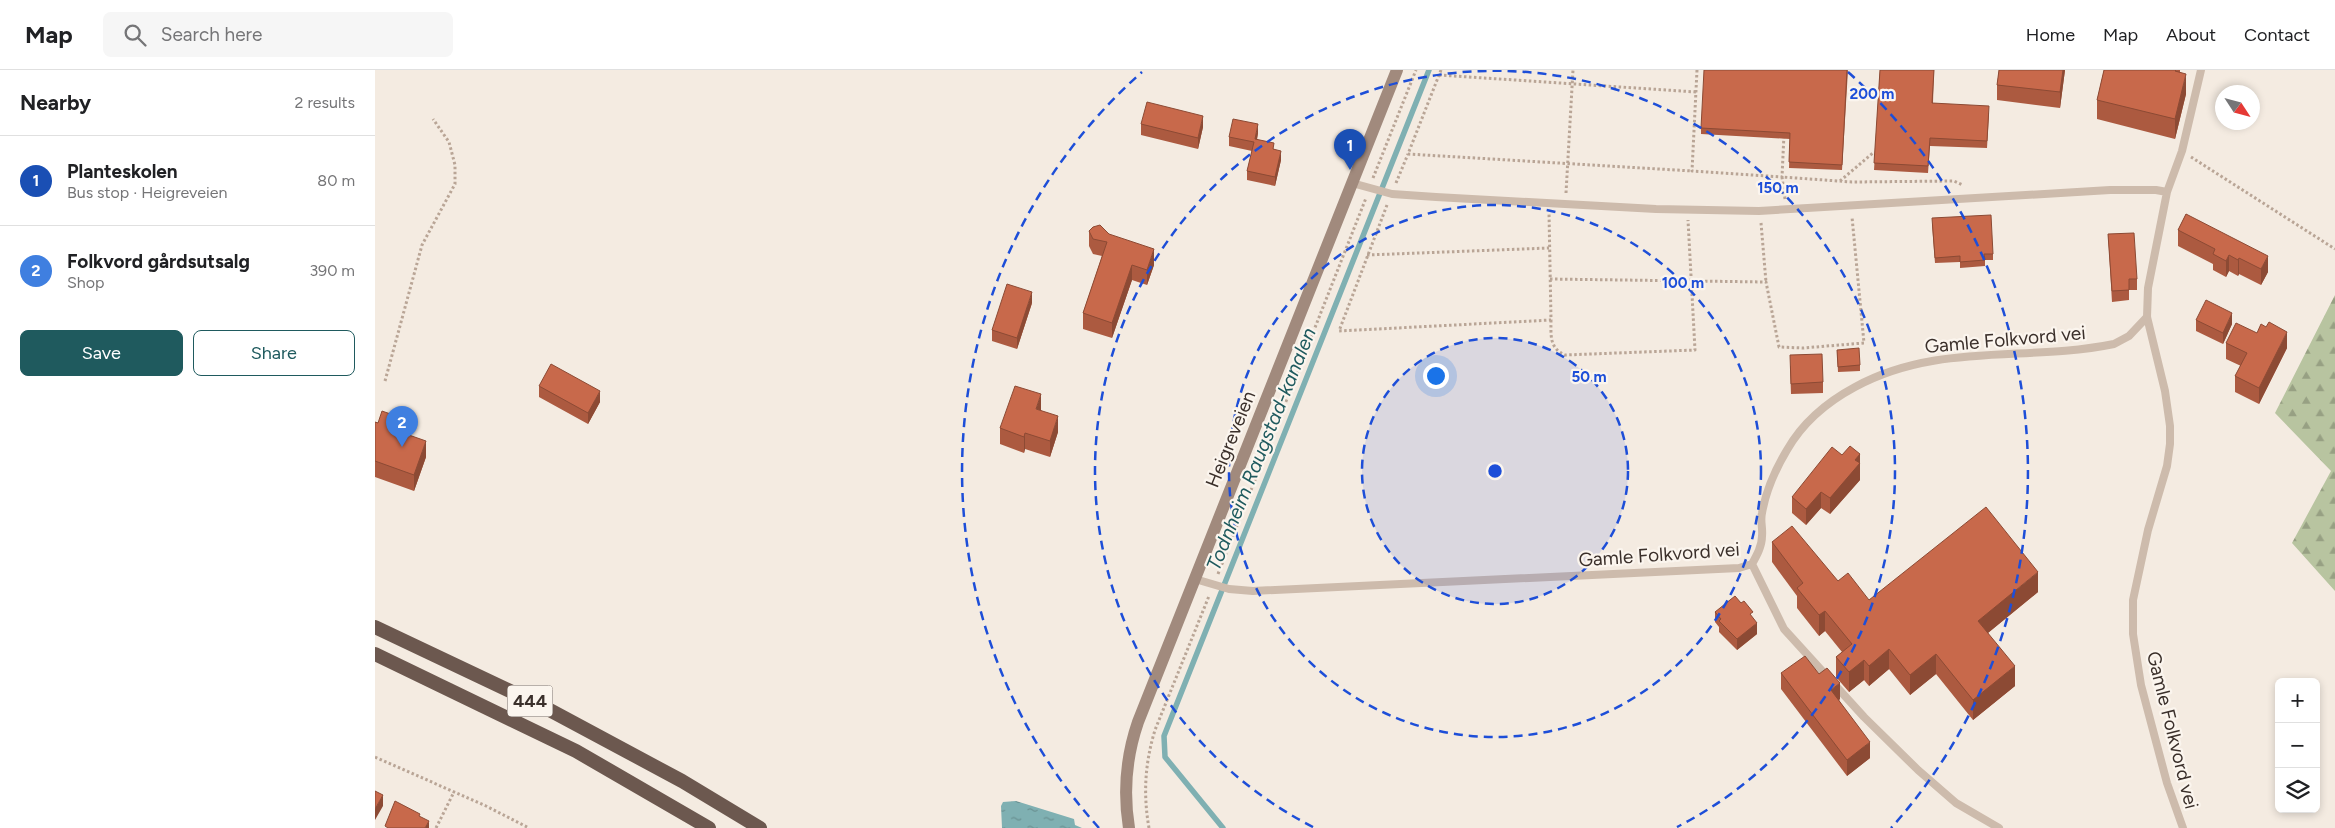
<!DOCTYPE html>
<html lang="en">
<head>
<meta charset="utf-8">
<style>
  body { margin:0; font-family:Figtree,sans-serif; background:#f6f6f6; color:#202124 }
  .controls { position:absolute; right:15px; bottom:15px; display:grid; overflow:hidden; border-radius:8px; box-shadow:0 2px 8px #0003 }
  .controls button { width:45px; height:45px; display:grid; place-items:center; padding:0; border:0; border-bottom:1px solid #e0e0e0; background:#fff; color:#202124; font:25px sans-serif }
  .compass { position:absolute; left:1840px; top:15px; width:45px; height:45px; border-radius:50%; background:#fff; box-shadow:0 2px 8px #0003; rotate:126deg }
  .you { position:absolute; left:1060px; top:305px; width:18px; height:18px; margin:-12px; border:4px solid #fff; border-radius:50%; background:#1a73e8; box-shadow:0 0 0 8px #1a73e833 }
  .badge { display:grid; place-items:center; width:32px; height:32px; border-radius:50%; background:#1f5a5e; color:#fff; font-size:16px; font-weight:700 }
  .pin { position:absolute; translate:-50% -41px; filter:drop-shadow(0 1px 2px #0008) }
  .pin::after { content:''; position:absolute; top:26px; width:18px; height:15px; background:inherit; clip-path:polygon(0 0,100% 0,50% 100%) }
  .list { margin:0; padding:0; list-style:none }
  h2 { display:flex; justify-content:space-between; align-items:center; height:65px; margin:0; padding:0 20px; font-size:21px }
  h2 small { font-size:16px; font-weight:400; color:#757577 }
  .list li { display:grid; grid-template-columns:32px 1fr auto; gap:15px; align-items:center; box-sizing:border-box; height:90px; padding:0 20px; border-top:1px solid #e0e0e0 }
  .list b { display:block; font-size:19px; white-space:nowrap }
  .list p { margin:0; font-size:16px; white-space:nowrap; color:#757577 }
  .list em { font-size:16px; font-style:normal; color:#757577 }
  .actions { display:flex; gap:10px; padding:15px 20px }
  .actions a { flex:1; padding:11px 0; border:1px solid #1f5a5e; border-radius:8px; text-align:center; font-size:18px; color:#1f5a5e }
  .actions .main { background:#1f5a5e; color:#fff }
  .icon { flex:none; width:28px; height:28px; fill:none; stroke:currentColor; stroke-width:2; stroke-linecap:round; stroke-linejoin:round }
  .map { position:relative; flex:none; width:1960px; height:758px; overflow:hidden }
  header { display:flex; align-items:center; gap:30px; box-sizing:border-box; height:70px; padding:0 25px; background:#fff; border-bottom:1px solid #e0e0e0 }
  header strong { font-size:24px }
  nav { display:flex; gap:28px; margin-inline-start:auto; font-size:18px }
  .search { width:350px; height:45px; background:#f6f6f6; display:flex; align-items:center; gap:12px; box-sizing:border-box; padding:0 18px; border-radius:8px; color:#757577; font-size:19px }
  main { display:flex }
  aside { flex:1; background:#fff }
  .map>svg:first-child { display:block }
  .forest { fill:url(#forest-firs) }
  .water { fill:url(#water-ripples) }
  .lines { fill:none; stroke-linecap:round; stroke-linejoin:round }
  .stream { stroke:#7fb0b2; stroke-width:5.5 }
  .path { stroke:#b9a596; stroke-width:3; stroke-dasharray:2.5 2.5; stroke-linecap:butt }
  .service { stroke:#cdbbac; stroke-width:8 }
  .secondary { stroke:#a18a7d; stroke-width:12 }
  .trunk { stroke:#6c584f; stroke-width:14 }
  .wall { fill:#ac5a40 }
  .shaded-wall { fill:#8c4a34 }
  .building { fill:#c8694b; stroke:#8c4a34 }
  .ring { fill:none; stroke:#1d4ed8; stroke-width:2.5; stroke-dasharray:9 6 }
  .labels { text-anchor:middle; stroke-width:4.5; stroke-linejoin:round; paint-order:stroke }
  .shield { fill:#fbf5ee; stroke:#756b66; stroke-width:1 }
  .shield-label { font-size:18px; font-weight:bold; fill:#3b302b }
  .street-label { font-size:19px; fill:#3b302b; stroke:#fbf5ee }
  .water-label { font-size:20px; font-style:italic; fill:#1f5a5e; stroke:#fbf5ee }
  .centre { fill:#1d4ed8; stroke:#fbf5ee; stroke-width:2.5 }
  .ring-label { font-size:15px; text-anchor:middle; font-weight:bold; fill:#1d4ed8; stroke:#fbf5ee; stroke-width:4.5; stroke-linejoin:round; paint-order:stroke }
</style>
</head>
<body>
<header>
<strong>Map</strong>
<div class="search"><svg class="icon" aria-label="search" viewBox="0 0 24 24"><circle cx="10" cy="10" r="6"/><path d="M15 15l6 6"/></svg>Search here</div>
<nav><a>Home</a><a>Map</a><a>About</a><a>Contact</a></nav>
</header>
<main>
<aside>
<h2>Nearby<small>2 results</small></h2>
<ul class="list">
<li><span class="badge" style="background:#1a4fb4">1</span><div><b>Planteskolen</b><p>Bus stop · Heigreveien</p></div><em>80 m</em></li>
<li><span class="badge" style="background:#3f7fe0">2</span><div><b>Folkvord gårdsutsalg</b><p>Shop</p></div><em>390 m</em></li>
</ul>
<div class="actions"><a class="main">Save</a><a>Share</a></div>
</aside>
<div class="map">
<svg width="1960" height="758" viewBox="0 0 1960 758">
  <defs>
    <pattern id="forest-firs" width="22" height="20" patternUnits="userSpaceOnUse" patternTransform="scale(1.25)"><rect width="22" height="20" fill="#b8c4a0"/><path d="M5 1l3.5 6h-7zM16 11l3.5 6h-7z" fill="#97a083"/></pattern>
    <pattern id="water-ripples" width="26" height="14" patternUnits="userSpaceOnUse" patternTransform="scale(1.25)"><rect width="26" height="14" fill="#7fb0b2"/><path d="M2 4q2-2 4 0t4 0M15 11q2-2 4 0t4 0" fill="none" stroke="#699091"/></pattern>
  </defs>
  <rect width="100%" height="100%" fill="#f4ebe1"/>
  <path class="forest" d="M 1960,225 L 1960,521 L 1917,473 L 1956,401 L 1900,343 Z"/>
  <path class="water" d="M 641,731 L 699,749 L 700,755 L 707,758 L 627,758 L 626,736 L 628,732 Z"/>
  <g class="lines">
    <path class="stream" d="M 848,758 L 790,687 L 789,666 L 1054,0"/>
    <path class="path" d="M 1066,0 L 1033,84 L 1317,101
      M 1322,0 L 1317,101 L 1407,107 L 1409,64
      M 1064,5 L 1321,22
      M 1816,87 L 1960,179
      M 998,108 L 1041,0
      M 1465,111 L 1499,82
      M 1021,113 L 1033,84
      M 1191,123 L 1198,0
      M 1410,129 L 1407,107 L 1477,112 L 1579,111 L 1588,115
      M 1012,135 L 964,261 L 1176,250 L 1174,143
      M 1386,153 L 1391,212
      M 992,185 L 1174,178
      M 1175,209 L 1391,212 L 1404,277 L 1428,278 L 1489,273 L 1477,147
      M 1176,250 C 1176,265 1174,278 1190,285 L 1320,280 L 1313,150
      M 10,311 L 47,175 L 80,114 L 80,95 L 74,72 L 58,49
      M 843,504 L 991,128
      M 0,687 L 111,736 L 154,758
      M 61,758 L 79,722
      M 774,758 C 768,724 770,693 780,660 L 834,526"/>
    <path class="service" d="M 977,113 L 1017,124 L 1061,127 L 1281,139 L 1384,141 L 1735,120 L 1781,120 L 1792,122
      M 1377,494 L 1409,559 L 1489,647 L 1543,700 L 1581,733 L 1624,758
      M 820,509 L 854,519 L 878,521 L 1364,498 L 1377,494 C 1382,485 1387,476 1387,466 C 1388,458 1385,451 1387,443 C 1391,420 1400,400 1412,380 C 1428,352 1452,332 1480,317 C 1563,272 1651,292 1739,274 L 1754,266 L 1772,247
      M 1808,758 L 1792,713 L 1766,615 L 1758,564 L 1758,530 L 1773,460 L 1792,396 L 1795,374 L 1795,356 L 1790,321 L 1772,247 L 1773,218 L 1792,122 L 1807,81 L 1826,0"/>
    <path class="secondary" d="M 754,758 C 748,721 751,687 763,652 L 1022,0"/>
    <path class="trunk" d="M 0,557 L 169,637 L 307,711 L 385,758
      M 0,584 L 201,681 L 334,758"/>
  </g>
  <path class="wall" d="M 1473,0 L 1467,100 L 1414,98 L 1415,69 L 1326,64 L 1326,58 Z
    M 1505,0 L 1559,0 L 1558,33 L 1614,43 L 1612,78 L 1555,76 L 1553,103 L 1499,100 Z
    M 1624,0 L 1690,0 L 1685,38 L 1622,30 L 1622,15 Z
    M 1729,0 L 1805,0 L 1805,3 L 1811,24 L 1800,69 L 1722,49 L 1722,30 Z
    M 766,54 L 828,57 L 823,79 L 766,65 Z
    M 883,63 L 882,70 L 899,79 L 906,90 L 900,116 L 872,110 L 872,101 L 877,81 L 854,76 L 854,67 Z
    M 1811,144 L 1893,202 L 1886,215 L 1864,204 L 1863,206 L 1854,201 L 1851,207 L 1838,200 L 1838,194 L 1803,176 L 1803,160 Z
    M 1557,154 L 1618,184 L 1618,190 L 1610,190 L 1610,196 L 1585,198 L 1585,192 L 1560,193 Z
    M 714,161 L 734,164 L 779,195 L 772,215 L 757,210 L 737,268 L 708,259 L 708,243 L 727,186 L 718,184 L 714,176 Z
    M 1733,164 L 1762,209 L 1762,220 L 1754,220 L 1754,230 L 1737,232 Z
    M 657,233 L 642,279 L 617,271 L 617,260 Z
    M 1821,250 L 1857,254 L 1848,274 L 1821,261 Z
    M 1851,273 L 1912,278 L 1884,334 L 1860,322 L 1860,306 L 1866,296 L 1851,289 Z
    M 1462,280 L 1485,295 L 1485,301 L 1463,302 Z
    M 1415,296 L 1448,312 L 1448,323 L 1416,324 Z
    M 164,316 L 225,332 L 213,354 L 164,327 Z
    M 666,340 L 683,362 L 675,387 L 650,379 L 649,383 L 625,374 L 625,358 Z
    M 0,352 L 21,357 L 32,365 L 51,387 L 39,421 L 0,407 Z
    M 1485,384 L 1485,410 L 1455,444 L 1446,438 L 1431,455 L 1417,443 L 1417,427 L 1467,385 Z
    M 1397,472 L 1463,511 L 1494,530 L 1663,522 L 1613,563 L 1640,616 L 1598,650 L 1561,604 L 1535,625 L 1514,599 L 1494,616 L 1489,610 L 1474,622 L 1461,607 L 1461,587 L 1467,582 L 1450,561 L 1444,566 L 1422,538 L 1422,526 L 1397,492 Z
    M 1340,542 L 1378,548 L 1382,564 L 1362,580 L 1344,562 L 1344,557 L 1340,552 Z
    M 1406,603 L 1444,604 L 1465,629 L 1464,630 L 1495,688 L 1472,706 L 1406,619 Z"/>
  <path class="shaded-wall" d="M 1688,0 L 1690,0 L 1685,38 L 1685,22 Z
    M 1811,4 L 1811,24 L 1800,69 L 1800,49 Z
    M 828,46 L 828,57 L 823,79 L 823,68 Z
    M 883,54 L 883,63 L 880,78 L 880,69 Z
    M 906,81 L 906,90 L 900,116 L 900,107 Z
    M 779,179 L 779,195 L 772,215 L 772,200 Z
    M 1854,185 L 1854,201 L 1851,207 L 1851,191 Z
    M 1893,186 L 1893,202 L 1886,215 L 1886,199 Z
    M 1864,188 L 1864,204 L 1863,206 L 1863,190 Z
    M 757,195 L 757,210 L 737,268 L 737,253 Z
    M 657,222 L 657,233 L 642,279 L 642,268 Z
    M 1857,243 L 1857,254 L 1848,274 L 1848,263 Z
    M 1912,262 L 1912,278 L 1884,334 L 1884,318 Z
    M 225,321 L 225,332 L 213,354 L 213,343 Z
    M 666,324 L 666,341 L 661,339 Z
    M 21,346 L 21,362 L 18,355 Z
    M 683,346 L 683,362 L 675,387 L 675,371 Z
    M 650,363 L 650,379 L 649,383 L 649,367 Z
    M 51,371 L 51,387 L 39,421 L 39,405 Z
    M 1485,384 L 1485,410 L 1455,444 L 1455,428 L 1480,390 Z
    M 1446,422 L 1446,438 L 1431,455 L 1431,439 Z
    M 1663,502 L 1663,522 L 1603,571 L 1603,551 Z
    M 1450,541 L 1450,561 L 1444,566 L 1444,545 Z
    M 1382,553 L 1382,564 L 1362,580 L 1362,569 Z
    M 1514,579 L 1514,599 L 1494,616 L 1494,596 Z
    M 1561,584 L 1561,604 L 1535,625 L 1535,605 Z
    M 1489,590 L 1489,610 L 1474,622 L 1474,602 Z
    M 1640,596 L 1640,616 L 1598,650 L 1598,630 Z
    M 1465,613 L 1465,629 L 1456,636 L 1456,620 Z
    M 1495,672 L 1495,688 L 1472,706 L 1472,690 Z
    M 8,725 L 8,736 L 0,750 L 0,739 Z
    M 54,751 L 54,758 L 50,758 Z"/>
  <path class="building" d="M 1329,0 L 1472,0 L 1467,95 L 1414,92 L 1415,63 L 1326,58 Z
    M 1505,0 L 1559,0 L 1557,33 L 1614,36 L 1612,71 L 1555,68 L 1553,96 L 1499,93 Z
    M 1624,0 L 1688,0 L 1685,22 L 1622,15 Z
    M 1729,0 L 1801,0 L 1800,1 L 1811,4 L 1800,49 L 1722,30 Z
    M 772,32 L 828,46 L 823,68 L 766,54 Z
    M 858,49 L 883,54 L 880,69 L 899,73 L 898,79 L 906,81 L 900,107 L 872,101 L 879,72 L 854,67 Z
    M 1811,144 L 1893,186 L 1886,199 L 1864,188 L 1863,190 L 1854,185 L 1851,191 L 1838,184 L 1840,179 L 1803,160 Z
    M 1616,145 L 1618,184 L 1609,184 L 1610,190 L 1585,192 L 1585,186 L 1560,188 L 1557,148 Z
    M 725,155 L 734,164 L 779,179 L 772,200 L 757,195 L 737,253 L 708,243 L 732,172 L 718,169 L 714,161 L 718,157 Z
    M 1759,163 L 1762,209 L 1754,209 L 1754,220 L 1737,221 L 1733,164 Z
    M 632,214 L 657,222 L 642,268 L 617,260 Z
    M 1831,230 L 1857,243 L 1848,263 L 1821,250 Z
    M 1894,252 L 1912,262 L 1884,318 L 1860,306 L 1872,283 L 1851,273 L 1861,253 L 1882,263 L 1886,254 L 1891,257 Z
    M 1484,278 L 1485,295 L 1463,297 L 1462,280 Z
    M 1447,284 L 1448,312 L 1416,314 L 1415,285 Z
    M 176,294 L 225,321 L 213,343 L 164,316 Z
    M 640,316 L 666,324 L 661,339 L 683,346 L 675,371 L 650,363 L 649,367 L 625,358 Z
    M 7,341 L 21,346 L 18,355 L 32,360 L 31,364 L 51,371 L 39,405 L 0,391 L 0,352 L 3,353 Z
    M 1475,376 L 1485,384 L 1480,390 L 1485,393 L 1455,428 L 1446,422 L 1431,439 L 1417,427 L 1457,377 L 1467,385 Z
    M 1611,437 L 1663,502 L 1603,551 L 1640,596 L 1598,630 L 1561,584 L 1535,605 L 1514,579 L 1494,596 L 1489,590 L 1474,602 L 1461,587 L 1477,574 L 1450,541 L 1444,545 L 1422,518 L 1428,513 L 1397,472 L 1417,456 L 1463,511 L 1473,503 L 1494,530 Z
    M 1360,526 L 1366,533 L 1369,531 L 1378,542 L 1375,544 L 1382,553 L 1362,569 L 1344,551 L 1346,549 L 1340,542 Z
    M 1430,586 L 1444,604 L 1452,598 L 1465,613 L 1456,620 L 1495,672 L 1472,690 L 1406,603 Z
    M 0,721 L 8,725 L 0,739 Z
    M 20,731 L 45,744 L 44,746 L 54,751 L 50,758 L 13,758 L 10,756 Z"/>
  <circle cx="1120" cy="401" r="133" fill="#1d4ed8" fill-opacity=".12"/>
  <g class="ring">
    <circle cx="1120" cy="401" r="133"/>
    <circle cx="1120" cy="401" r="266"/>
    <path d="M938 757A400 400 0 1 1 1302 757"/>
    <path d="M724 758A533 533 0 0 1 767 2M1473 2A533 533 0 0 1 1516 758"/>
  </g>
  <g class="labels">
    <rect class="shield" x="132.5" y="615.5" width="45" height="31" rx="4"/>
    <g class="shield-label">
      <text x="155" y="637">444</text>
    </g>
    <g class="street-label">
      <text transform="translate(1630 269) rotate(-5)" y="7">Gamle Folkvord vei</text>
      <text transform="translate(855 369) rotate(-68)" y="7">Heigreveien</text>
      <text transform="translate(1284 484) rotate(-4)" y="7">Gamle Folkvord vei</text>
      <text transform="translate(1798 660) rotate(76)" y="7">Gamle Folkvord vei</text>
    </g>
    <g class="water-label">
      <text transform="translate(886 379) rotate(-68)" y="7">Todnheim Raugstad-kanalen</text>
    </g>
  </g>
  <circle cx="1120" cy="401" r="8" class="centre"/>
  <g class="ring-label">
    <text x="1497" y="29">200 m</text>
    <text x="1403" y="123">150 m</text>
    <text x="1308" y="218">100 m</text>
    <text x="1214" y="312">50 m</text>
  </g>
</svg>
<div class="controls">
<button>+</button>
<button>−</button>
<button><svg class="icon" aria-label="layers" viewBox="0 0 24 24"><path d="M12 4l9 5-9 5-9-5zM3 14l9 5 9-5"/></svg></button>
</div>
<svg class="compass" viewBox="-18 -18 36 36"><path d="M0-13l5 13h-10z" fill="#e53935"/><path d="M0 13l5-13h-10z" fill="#757577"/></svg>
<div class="you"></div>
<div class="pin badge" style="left:975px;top:100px;background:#1a4fb4">1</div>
<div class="pin badge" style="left:27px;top:377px;background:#3f7fe0">2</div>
</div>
</main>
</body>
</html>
